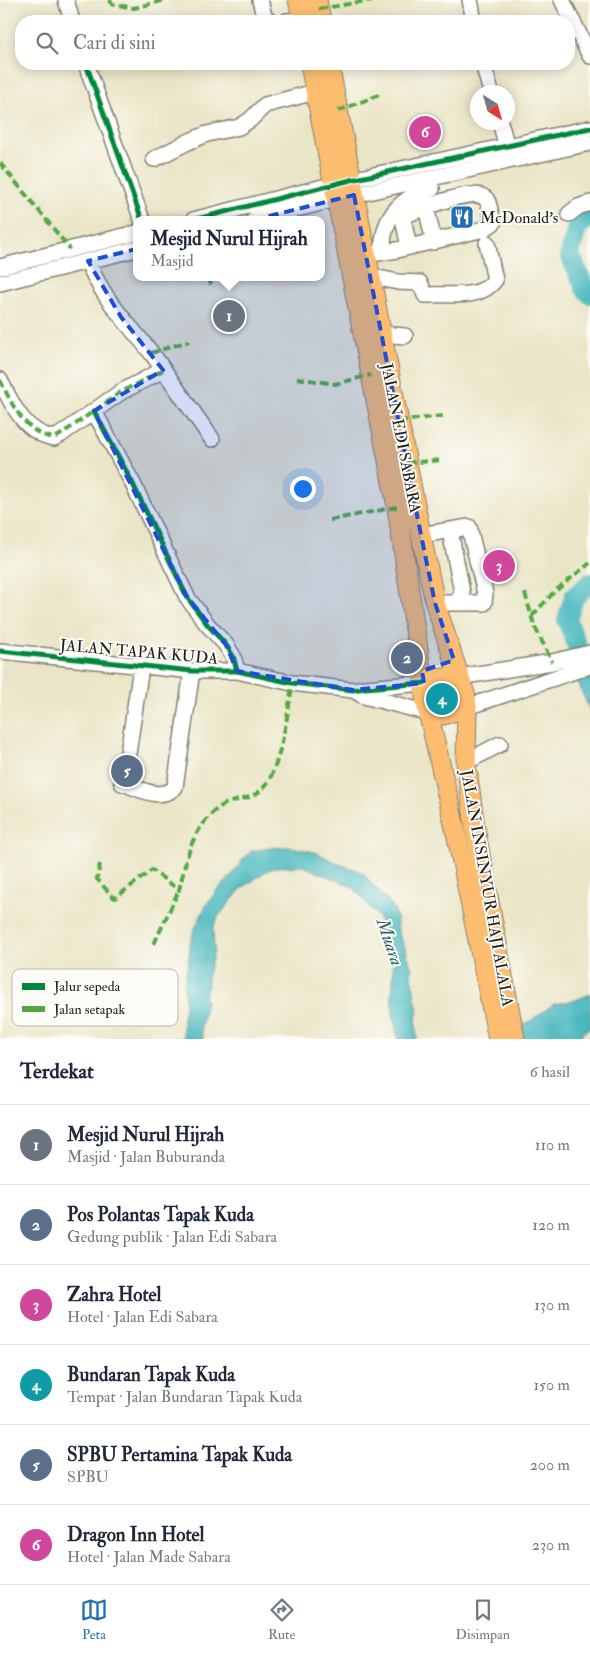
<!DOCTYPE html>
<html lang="id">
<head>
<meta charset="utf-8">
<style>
  body { margin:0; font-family:"IM FELL Double Pica",serif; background:#f6f6f7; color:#1f2937 }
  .compass { position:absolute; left:470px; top:85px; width:45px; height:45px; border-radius:50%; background:#fff; box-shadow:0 2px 12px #0003; rotate:143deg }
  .you { position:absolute; left:302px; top:488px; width:18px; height:18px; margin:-12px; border:4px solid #fff; border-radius:50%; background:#1a73e8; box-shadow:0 0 0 8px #1a73e833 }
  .badge { display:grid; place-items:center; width:32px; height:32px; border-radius:50%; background:#1f6fb2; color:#fff; font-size:16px; font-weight:700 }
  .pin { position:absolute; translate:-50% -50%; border:2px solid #fff; box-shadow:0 1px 5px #0006 }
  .popup { position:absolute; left:133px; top:216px; width:192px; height:65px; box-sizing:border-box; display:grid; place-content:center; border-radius:10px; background:#fff; filter:drop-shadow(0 1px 4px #0005); font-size:16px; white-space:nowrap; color:#747a83 }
  .popup b { font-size:19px; color:#1f2937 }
  .popup::after { content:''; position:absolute; left:50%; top:100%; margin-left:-10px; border:10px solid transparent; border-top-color:#fff }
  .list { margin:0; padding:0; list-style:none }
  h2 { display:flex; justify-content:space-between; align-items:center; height:65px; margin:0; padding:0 20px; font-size:21px }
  h2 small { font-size:16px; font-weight:400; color:#747a83 }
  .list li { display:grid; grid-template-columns:32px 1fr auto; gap:15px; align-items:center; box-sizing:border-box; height:80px; padding:0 20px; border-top:1px solid #e0e1e3 }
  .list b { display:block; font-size:19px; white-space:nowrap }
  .list p { margin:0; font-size:16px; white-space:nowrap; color:#747a83 }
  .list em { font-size:16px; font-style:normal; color:#747a83 }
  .icon { flex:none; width:28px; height:28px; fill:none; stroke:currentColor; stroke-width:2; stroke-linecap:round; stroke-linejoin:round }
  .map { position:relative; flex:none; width:590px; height:1039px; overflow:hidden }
  .search { position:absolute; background:#fff; box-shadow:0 2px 12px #0003; left:15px; right:15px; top:15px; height:55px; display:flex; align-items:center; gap:12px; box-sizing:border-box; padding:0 18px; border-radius:20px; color:#747a83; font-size:19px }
  .sheet { height:545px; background:#fff }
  nav { display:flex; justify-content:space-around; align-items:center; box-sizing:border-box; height:70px; border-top:1px solid #e0e1e3; background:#fff; font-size:14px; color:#747a83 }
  nav a { display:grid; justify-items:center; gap:2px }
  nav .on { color:#1f6fb2 }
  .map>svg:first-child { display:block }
  .water { fill:#49b8bf; stroke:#326a6e }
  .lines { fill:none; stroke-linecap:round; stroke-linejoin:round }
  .river { stroke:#49b8bf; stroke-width:20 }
  .minor-tunnel { stroke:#c1bda4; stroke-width:15; stroke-dasharray:15 8; stroke-linecap:butt }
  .minor-casing { stroke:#838071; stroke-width:18 }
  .major-casing { stroke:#838071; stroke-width:21 }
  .minor { stroke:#fff; stroke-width:15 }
  .major { stroke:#fcbd6f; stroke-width:19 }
  .quiet { stroke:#52a943; stroke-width:4; stroke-dasharray:8 4; stroke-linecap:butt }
  .cycleway-casing { stroke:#fdfcf7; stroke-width:8 }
  .cycleway { stroke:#00873e; stroke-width:5 }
  .marked { fill:#1d4ed8; fill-opacity:0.2; stroke:#1d4ed8; stroke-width:4; stroke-dasharray:10 6; stroke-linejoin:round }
  .labels { text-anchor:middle; stroke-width:4; stroke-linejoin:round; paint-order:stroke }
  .poi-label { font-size:16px; fill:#1c1c1c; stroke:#fdfcf7; text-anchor:start }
  .street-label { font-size:16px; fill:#1c1c1c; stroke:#fdfcf7 }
  .water-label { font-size:18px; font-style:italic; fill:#306265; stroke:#fdfcf7 }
  .key { fill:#fdfcf7; stroke:#bab9b5; stroke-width:1 }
  .key-label { font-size:14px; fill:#1c1c1c }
</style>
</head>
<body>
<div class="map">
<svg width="590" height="1039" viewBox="0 0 590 1039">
  <rect width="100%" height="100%" fill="#fdfcf7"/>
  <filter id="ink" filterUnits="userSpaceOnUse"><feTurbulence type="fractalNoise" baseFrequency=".02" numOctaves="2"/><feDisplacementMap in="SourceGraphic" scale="10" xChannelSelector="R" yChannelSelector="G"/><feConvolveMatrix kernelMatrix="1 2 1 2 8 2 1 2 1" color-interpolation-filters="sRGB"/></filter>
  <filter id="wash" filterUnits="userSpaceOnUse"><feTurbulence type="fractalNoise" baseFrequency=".0096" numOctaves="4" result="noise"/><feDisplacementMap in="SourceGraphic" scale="20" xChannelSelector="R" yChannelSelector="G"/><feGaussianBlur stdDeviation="1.12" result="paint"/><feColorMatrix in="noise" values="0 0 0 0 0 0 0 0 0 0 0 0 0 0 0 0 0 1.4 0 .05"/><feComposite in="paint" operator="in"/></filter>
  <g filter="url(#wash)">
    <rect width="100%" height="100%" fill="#eae5c6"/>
    <path class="water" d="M 590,671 L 590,711 L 576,678 Z
      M 291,847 L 315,852 L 339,864 L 362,872 L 374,887 L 376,887 C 379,895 388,898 391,905 C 393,908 396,913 396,916 C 398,921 396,926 398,931 C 402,942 414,965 411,976 L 413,981 L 415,999 L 418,1009 L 416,1021 L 417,1039 L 398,1039 C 395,1027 393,1015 392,1004 C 390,988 400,962 385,951 L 387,949 L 379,918 L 353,887 L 303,866 L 277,867 L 266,871 L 241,889 L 218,917 L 213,928 L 214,950 L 207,979 L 208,985 L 204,997 L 206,1002 L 201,1027 L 203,1039 L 183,1039 L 183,1017 L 185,1008 L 184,983 L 189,958 L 190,944 L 194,930 L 207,904 L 216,891 L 231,877 L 244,858 L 252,851 L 271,848 Z
      M 590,994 L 590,1027 L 576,1039 L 505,1039 L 554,1004 L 576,1000 Z"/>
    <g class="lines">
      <path class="river" d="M 590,216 L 577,227 L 570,255 L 585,288 L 590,294
        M 590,583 L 574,597 L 567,620 L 590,679"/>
    </g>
  </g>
  <g filter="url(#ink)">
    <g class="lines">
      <path class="minor-tunnel" d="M 122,783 L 127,760"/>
      <g class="minor-casing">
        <path id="minor" d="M 66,0 L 72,21
          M 260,0 L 264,16 L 269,21
          M 470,0 L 474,21
          M 562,0 L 590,56
          M 287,21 L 303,20
          M 86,64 L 142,220
          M 483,64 L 491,92
          M 500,122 L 507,147
          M 154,159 L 190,141 L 207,134 L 239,127 L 250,120 L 265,105 L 315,92
          M 569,214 L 578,207 L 590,203
          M 193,220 L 351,180 L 590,128
          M 254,220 L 336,199 L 590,143
          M 409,247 L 403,219 L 408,214 L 426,207 L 434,242
          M 383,252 C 381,220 400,196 432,189
          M 365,255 L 397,250 L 484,229 L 493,223 C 491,217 490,206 487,200 C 478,187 438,203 426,207 L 422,192
          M 88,261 C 101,298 130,325 153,355 C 173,383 192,411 212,439
          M 0,267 L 136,233
          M 369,276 L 398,282 L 420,283 L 425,295 C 447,293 480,301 495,280 L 487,243
          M 0,283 L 136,249
          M 381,334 L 405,336
          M 0,380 C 12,404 24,433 54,438 L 60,435 L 121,392 L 163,370
          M 94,411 L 132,482 L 187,597 L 207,624 L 226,645 L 233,656 L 237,671
          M 450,531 L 462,592 L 457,603
          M 421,535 L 469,527 L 485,593 L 484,603 L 435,603
          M 0,651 L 192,671 L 237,671 L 292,683 L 353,690 L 365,688 L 424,683
          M 459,677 L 552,662 L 590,653
          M 353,690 L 364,696 L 429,713
          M 467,707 L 590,666
          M 127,760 L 141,667
          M 466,762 L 500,744
          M 122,783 C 138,788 161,802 175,787 L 192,671"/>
      </g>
      <g class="major-casing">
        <path id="major" d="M 298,0 L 303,21
          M 317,0 L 321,21
          M 310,64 L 397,507 L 426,703 L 456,832 L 498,1039
          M 329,64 L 421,535 L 435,603 L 466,697 L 467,707 L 466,762 L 475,828 L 515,1039
          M 424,683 L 442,678 L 459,677
          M 429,713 L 443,715 L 467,707"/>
      </g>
      <use href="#minor" class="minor"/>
      <use href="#major" class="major"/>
      <path class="quiet" d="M 110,0 L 112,4 L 134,8 L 165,0
        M 319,9 L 372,0
        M 338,111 L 379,95
        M 0,163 L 70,249
        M 208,277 L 212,287
        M 151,353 L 189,341
        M 297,378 L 335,384 L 371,375
        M 0,380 C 12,404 24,433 54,438 L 60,435 L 121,392 L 163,370
        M 399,421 L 443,416
        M 407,463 L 441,460
        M 330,520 L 397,507
        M 525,593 L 534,625 L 552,662
        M 532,616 L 554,592 L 590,563
        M 100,864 L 97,879 L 112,896 L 115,898 L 152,870 L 179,890 C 183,875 187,852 194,839 C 200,826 214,807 228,803 C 242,798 254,799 265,786 C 279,771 290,705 292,683
        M 154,944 L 179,890"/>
      <g class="cycleway-casing">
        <path id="cycleway" d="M 86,64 L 142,220
          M 193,220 L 351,180 L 590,128
          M 94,411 L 132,482 L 187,597 L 207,624 L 226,645 L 233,656 L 237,671
          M 0,651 L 192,671 L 237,671 L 292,683 L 353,690 L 365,688 L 424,683"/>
      </g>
      <use href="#cycleway" class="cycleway"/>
    </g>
  </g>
  <path class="marked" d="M 354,195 L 421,535 L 435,603 L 454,660 L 422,671 L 424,683 L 353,690 L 237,671 L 226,645 L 187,597 L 94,411 L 163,370 L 121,317 L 88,261 Z"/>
  <defs>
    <g id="restaurant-square" transform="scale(1.25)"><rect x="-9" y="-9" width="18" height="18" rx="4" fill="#1f6fb2" stroke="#fdfcf7"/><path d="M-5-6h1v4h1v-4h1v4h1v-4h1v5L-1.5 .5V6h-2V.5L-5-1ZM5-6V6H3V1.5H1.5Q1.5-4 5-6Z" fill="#fff"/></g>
  </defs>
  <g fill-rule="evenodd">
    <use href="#restaurant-square" x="462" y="217"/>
  </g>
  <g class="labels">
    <g class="poi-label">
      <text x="480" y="223">McDonald's</text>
    </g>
    <g class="street-label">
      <text transform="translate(402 438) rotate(79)" y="6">JALAN EDI SABARA</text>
      <text transform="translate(139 651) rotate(5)" y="6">JALAN TAPAK KUDA</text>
      <text transform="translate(488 888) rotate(80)" y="6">JALAN INSINYUR HAJI ALALA</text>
    </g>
    <g class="water-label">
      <text transform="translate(390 942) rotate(71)" y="6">Muara</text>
    </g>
  </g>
  <rect x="12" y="969" width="166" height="57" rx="8" class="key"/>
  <rect x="22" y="983" width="23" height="7" fill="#00873e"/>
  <rect x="22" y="1006" width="23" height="6" fill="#52a943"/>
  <g class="key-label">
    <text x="54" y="991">Jalur sepeda</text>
    <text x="54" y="1014">Jalan setapak</text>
  </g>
</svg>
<svg class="compass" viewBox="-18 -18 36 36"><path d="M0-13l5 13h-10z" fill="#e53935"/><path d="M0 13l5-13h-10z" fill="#747a83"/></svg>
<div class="you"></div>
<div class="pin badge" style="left:229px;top:316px;background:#6b7280">1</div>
<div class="popup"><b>Mesjid Nurul Hijrah</b>Masjid</div>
<div class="pin badge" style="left:407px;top:658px;background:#5c6f8a">2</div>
<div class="pin badge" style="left:499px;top:566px;background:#d1479c">3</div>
<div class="pin badge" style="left:442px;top:699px;background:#0f9aa8">4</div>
<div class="pin badge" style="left:127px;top:771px;background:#5c6f8a">5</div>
<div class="pin badge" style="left:425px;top:132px;background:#d1479c">6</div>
<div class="search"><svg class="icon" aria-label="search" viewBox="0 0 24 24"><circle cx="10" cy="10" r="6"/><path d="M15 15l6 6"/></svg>Cari di sini</div>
</div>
<section class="sheet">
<h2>Terdekat<small>6 hasil</small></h2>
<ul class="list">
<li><span class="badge" style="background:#6b7280">1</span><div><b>Mesjid Nurul Hijrah</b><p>Masjid · Jalan Buburanda</p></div><em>110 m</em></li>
<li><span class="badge" style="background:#5c6f8a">2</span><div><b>Pos Polantas Tapak Kuda</b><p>Gedung publik · Jalan Edi Sabara</p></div><em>120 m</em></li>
<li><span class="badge" style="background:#d1479c">3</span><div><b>Zahra Hotel</b><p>Hotel · Jalan Edi Sabara</p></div><em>130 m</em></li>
<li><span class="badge" style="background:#0f9aa8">4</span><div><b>Bundaran Tapak Kuda</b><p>Tempat · Jalan Bundaran Tapak Kuda</p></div><em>150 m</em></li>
<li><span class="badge" style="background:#5c6f8a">5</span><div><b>SPBU Pertamina Tapak Kuda</b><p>SPBU</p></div><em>200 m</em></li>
<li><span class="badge" style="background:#d1479c">6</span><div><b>Dragon Inn Hotel</b><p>Hotel · Jalan Made Sabara</p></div><em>230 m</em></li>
</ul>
</section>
<nav>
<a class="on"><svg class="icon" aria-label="map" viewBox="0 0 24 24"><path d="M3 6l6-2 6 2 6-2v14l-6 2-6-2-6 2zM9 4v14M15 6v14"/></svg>Peta</a>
<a><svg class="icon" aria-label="directions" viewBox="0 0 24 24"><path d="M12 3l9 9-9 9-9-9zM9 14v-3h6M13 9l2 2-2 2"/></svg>Rute</a>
<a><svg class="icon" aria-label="saved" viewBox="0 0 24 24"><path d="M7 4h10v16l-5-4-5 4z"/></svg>Disimpan</a>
</nav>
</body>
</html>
